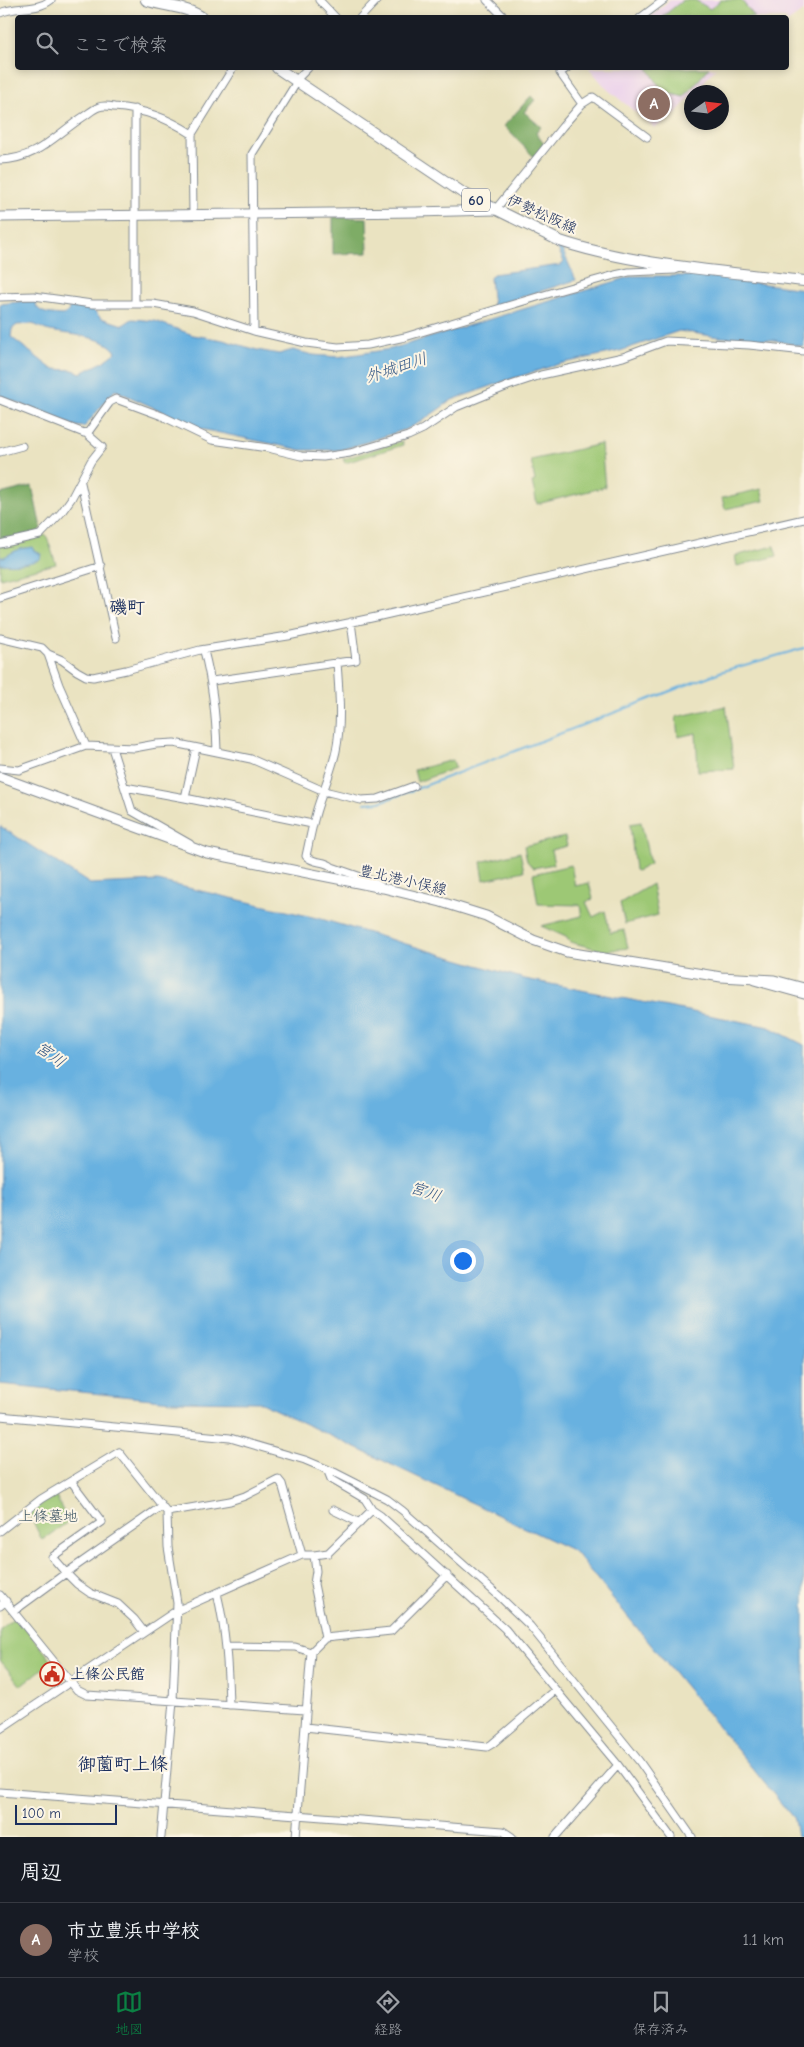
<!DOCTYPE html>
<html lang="ja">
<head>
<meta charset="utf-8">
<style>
  body { margin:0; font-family:"Comic Neue","Klee One",sans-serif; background:#20242c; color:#f1f3f6 }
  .compass { position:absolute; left:684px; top:85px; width:45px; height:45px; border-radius:50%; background:#171b24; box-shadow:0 2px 8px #0003; rotate:76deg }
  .scale { position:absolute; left:15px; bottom:12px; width:102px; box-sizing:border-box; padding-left:5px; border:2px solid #1b2f5e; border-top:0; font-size:14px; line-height:18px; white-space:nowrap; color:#1b2f5e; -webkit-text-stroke:4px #fcf5e5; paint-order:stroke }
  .you { position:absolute; left:462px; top:1260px; width:18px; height:18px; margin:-12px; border:4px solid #fff; border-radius:50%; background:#1a73e8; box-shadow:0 0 0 8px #1a73e833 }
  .badge { display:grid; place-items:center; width:32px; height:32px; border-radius:50%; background:#0b8043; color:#fff; font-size:16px; font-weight:700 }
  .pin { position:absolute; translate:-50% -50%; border:2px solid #fff; box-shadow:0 1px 5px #0006 }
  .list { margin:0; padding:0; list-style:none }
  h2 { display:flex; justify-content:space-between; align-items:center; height:65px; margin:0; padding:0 20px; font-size:21px }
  h2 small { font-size:16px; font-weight:400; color:#9ea1a6 }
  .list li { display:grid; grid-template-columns:32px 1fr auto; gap:15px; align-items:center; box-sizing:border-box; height:75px; padding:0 20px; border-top:1px solid #363941 }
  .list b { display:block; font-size:19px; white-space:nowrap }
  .list p { margin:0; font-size:16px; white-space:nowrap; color:#9ea1a6 }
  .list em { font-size:16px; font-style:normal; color:#9ea1a6 }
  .icon { flex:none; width:28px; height:28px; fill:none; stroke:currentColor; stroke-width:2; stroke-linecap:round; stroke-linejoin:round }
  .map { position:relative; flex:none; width:804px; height:1837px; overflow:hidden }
  .search { position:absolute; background:#171b24; box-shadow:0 2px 8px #0003; left:15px; right:15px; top:15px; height:55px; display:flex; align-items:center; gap:12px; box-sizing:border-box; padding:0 18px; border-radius:5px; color:#9ea1a6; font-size:19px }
  .sheet { height:140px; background:#171b24 }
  nav { display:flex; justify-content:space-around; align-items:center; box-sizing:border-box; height:70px; border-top:1px solid #363941; background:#171b24; font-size:14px; color:#9ea1a6 }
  nav a { display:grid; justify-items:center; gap:2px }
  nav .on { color:#0b8043 }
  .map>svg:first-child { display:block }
  .built { fill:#ebd1ec }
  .green { fill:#9dc875; stroke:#5c7c6a }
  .forest { fill:#7eac66; stroke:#4c6e62 }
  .water { fill:#68b1e0; stroke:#42709f; fill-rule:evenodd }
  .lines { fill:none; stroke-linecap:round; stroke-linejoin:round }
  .stream { stroke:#68b1e0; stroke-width:2 }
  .minor-casing { stroke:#828990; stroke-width:9 }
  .tertiary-casing { stroke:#828990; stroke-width:11 }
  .secondary-casing { stroke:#828990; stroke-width:11 }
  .primary-casing { stroke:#828990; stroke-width:12 }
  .minor { stroke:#fff; stroke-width:7 }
  .tertiary { stroke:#fff; stroke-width:9 }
  .secondary { stroke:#fff; stroke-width:9 }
  .primary { stroke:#fff; stroke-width:10 }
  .labels { text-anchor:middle; stroke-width:4; stroke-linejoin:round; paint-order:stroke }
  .shield { fill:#fcf5e5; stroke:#5e6a86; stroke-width:1 }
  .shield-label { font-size:14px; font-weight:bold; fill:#1b2f5e }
  .street-label { font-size:15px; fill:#1b2f5e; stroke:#fcf5e5 }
  .park-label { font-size:15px; fill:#3c5564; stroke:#fcf5e5 }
  .poi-label { font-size:15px; font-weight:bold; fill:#1b2f5e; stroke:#fcf5e5; text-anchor:start }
  .water-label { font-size:16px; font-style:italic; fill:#325685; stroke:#fcf5e5 }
  .quarter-label { font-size:18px; font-weight:bold; fill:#1b2f5e; stroke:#fcf5e5 }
</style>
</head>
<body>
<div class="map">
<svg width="804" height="1837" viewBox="0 0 804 1837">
  <rect width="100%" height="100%" fill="#fcf5e5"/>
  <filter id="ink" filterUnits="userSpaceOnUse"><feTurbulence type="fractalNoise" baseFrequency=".02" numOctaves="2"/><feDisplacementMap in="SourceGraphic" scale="10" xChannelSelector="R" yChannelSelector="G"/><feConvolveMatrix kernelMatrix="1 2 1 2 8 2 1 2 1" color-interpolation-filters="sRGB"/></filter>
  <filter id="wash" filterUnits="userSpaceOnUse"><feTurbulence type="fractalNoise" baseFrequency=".0096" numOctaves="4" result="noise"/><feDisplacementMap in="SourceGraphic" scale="20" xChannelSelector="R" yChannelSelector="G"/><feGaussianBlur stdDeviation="1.12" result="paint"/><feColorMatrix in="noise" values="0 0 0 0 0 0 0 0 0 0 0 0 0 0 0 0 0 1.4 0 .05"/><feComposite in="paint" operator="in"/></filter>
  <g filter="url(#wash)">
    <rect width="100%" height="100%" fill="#eae3c1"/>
    <path class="built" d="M 670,0 L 804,0 L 804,11 L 787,23 L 786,18 L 649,18 Z
      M 589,68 L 716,68 L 676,113 L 655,128 L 607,89 Z"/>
    <path class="green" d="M 683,0 L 695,0 L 710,9 L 721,0 L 741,0 L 755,17 L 662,17 Z
      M 648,68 L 709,68 L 684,97 L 663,92 Z
      M 402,441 L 403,445 L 345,463 L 343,459 Z
      M 601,444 L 605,487 L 537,504 L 532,482 L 535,481 L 531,460 Z
      M 761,489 L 764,501 L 725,509 L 722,498 Z
      M 45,535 L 47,537 L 56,564 L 0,578 L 0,546 Z
      M 774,546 L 777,556 L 737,566 L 735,556 Z
      M 726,706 L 734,769 L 698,771 L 696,733 L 678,737 L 676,717 Z
      M 453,760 L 455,768 L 417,782 L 414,770 Z
      M 641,822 L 650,864 L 637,871 L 635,870 L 630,824 Z
      M 565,837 L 567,846 L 551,850 L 554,864 L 533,868 L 527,861 L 524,846 Z
      M 520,852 L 524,871 L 484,880 L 481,862 Z
      M 571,865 L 575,886 L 589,883 L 593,899 L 586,902 L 593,917 L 605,911 L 610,933 L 624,930 L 628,948 L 605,951 L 570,942 L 566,937 L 541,926 L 582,916 L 580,905 L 538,904 L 533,874 Z
      M 652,884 L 658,915 L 625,924 L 620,903 Z
      M 55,1494 L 68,1522 L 42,1540 L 28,1511 Z
      M 16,1616 L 52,1661 L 21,1686 L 0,1660 L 0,1630 Z"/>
    <path class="forest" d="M 531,96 L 535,100 L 524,112 L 541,127 L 536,133 L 544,144 L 534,157 L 504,126 Z
      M 333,217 L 367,218 L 368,253 L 333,254 Z
      M 32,486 L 41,528 L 38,532 L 0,541 L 0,494 Z"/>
    <path class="water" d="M 653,90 L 668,111 L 655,120 L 641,98 Z
      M 556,245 L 561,247 L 576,280 L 493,306 L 490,278 L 493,274 L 561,265 L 564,262 Z
      M 633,276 L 703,276 L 804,289 L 804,347 L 774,340 L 719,337 L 679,331 L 673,333 L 620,351 L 559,364 L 508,380 L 452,400 L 422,421 L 407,429 L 341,450 L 301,450 L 201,429 L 115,390 L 84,427 L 75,426 L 0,396 L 0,304 L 37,300 L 36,306 C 42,315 53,314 63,315 L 68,312 L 70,306 L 93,310 L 101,318 L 123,325 L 132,319 L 155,321 L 193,335 L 223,340 L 257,350 L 279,354 L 293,350 L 313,355 L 338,357 L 391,349 ZM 32,324 C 37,325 41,328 46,330 C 65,335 106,335 116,352 C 107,361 93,367 81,373 L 73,370 L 52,369 L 11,337 L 12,329 L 17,325 Z
      M 33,547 L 33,550 L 41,554 L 40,559 C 28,565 13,565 0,564 L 0,557 L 4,557 L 19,549 Z
      M 0,826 L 90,884 L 158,881 L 321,919 L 525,979 L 769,1027 L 804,1045 L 804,1837 L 797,1837 L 794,1819 L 574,1551 L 259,1402 L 172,1401 L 0,1384 Z"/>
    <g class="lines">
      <path class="stream" d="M 365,803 L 380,802 L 419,788 L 720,672 L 804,648"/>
    </g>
  </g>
  <g filter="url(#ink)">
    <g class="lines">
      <g class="minor-casing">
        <path id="minor" d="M 319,0 L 336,18
          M 487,0 L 505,18
          M 0,13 C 17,5 35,12 51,0
          M 360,18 L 377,0
          M 640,18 L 664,0
          M 567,68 L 560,73 L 582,104
          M 192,134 L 193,215
          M 0,160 C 37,159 54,136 83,117 C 88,114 93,109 99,107 C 103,105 109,106 114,107 C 143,109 168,118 192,134 L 233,68
          M 495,210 L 562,127 L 582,104 L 593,97 L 647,137
          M 0,297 L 34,296 L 92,304 L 153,304 L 193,311 L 254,331 L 306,343 L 338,347 L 368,345 L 405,337 L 554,292 L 615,275 L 629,272 L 675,270 L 680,268
          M 135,303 L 135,109
          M 254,331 L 252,154 L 295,85 L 296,80 L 308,68
          M 0,400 L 84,433 L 89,431 L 110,402 L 116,399 L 162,416 L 212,440 L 268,448 L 301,456 L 323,457 L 350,453 L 408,436 L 423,429 L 456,407 L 508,386 L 541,375 L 623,357 L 666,341 L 749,345 L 804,351
          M 0,452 L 22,446
          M 81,483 L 116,638
          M 0,544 L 40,535 L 61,513 L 71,499 L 91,461 L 102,447 L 86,433
          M 0,598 L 101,566
          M 0,638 L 42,648 L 48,654 L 62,660 L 77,671 L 86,676 L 93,677 L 126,670 L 200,650 L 288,636 L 376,617 L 804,519
          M 204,651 C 213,685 216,716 217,751
          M 48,654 L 59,685 L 86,746
          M 337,662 C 339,692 342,722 336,751 C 332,769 325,786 319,803 C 313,820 310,838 306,856 C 313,864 325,860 332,867 L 370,880 L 380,886
          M 212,681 L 356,660 L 351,622
          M 112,748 L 132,811 L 190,844
          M 196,748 L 185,798 L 312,824
          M 0,768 L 19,770 L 86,746 L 134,748 L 156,744 L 174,743 L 251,759 L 324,791 L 361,800 L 378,799 L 414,786
          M 125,787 L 185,798
          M 754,981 L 804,995
          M 0,1416 L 230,1438 L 305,1460 L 336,1473 L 387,1499 L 403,1511 L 499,1596 L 530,1626 L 639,1761 L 692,1837
          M 327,1469 L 331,1479 L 365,1499 L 372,1510
          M 333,1510 L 360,1523
          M 0,1531 L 41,1499 L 119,1452 L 167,1512 L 230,1501 L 245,1496 L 278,1479 L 282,1484 L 302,1555
          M 217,1593 C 226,1630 228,1667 229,1705
          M 0,1595 L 77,1690 L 87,1695 L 305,1710
          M 0,1606 L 6,1601
          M 14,1611 L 66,1573 L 52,1557 L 102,1522 L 71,1481
          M 144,1632 L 134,1619 L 118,1604 L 90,1593 L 77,1584 L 66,1573 L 162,1506
          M 325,1638 L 391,1631 L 447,1575
          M 227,1646 L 295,1647 L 311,1652 L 296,1837
          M 311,1652 L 325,1638 L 314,1584 L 316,1571 L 314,1555
          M 305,1727 L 487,1747 L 492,1744 L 555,1690
          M 0,1729 L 176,1611 L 302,1555 L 314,1555 L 328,1553 L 372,1510 L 381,1516 L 505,1629 L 618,1765 L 555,1837
          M 618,1765 L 671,1837
          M 0,1792 L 503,1831 L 512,1837
          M 161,1837 L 173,1701 L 177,1603 L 168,1547 L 167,1512"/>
      </g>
      <g class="tertiary-casing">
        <path id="tertiary" d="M 0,217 L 416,212 L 495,210"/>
      </g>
      <g class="secondary-casing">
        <path id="secondary" d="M 0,777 L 207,853 L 383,888 L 441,902 L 486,916 L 533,940 L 567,952 L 721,977 L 774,980 L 804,988"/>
      </g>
      <g class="primary-casing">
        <path id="primary" d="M 146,0 C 165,7 187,6 203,18
          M 277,68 L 463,193 L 560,241 C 635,266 726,271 804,281"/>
      </g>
      <use href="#minor" class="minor"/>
      <use href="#tertiary" class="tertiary"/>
      <use href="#secondary" class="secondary"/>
      <use href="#primary" class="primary"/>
    </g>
  </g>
  <defs>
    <g id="civic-ring" transform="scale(1.25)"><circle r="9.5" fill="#fcf5e5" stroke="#c8321e" stroke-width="1.5"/><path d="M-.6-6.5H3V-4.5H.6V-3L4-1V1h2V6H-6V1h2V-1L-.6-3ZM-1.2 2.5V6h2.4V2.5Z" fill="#c8321e"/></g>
  </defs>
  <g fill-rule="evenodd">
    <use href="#civic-ring" x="52" y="1674"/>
  </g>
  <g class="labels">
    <rect class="shield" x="462" y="188.5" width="28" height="23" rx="4"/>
    <g class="shield-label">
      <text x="476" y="205">60</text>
    </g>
    <g class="street-label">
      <text transform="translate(542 214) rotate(24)" y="5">伊勢松阪線</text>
      <text transform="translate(403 880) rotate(13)" y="5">豊北港小俣線</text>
    </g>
    <g class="park-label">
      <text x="48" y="1521">上條墓地</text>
    </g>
    <g class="poi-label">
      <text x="70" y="1679">上條公民館</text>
    </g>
    <g class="water-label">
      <text transform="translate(396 367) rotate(-18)" y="6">外城田川</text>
      <text transform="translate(51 1054) rotate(35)" y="6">宮川</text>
      <text transform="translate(426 1191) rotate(19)" y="6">宮川</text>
    </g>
    <g class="quarter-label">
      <text x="127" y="613">磯町</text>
      <text x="123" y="1770">御薗町上條</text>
    </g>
  </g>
</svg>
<svg class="compass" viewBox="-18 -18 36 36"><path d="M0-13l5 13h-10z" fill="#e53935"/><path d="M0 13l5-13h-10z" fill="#9ea1a6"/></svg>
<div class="scale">100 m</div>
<div class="you"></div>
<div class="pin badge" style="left:654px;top:104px;background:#8d6e63">A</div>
<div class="search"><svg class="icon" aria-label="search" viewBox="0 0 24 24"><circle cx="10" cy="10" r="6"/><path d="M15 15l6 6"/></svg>ここで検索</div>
</div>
<section class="sheet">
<h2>周辺<small></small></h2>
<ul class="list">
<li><span class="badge" style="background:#8d6e63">A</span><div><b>市立豊浜中学校</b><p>学校</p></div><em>1.1 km</em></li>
</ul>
</section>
<nav>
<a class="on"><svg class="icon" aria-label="map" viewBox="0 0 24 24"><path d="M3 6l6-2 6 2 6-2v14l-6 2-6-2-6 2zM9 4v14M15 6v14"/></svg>地図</a>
<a><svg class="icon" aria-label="directions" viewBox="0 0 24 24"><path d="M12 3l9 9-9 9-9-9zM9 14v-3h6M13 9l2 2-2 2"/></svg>経路</a>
<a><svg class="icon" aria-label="saved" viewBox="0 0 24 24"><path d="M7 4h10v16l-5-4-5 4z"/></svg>保存済み</a>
</nav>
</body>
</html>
